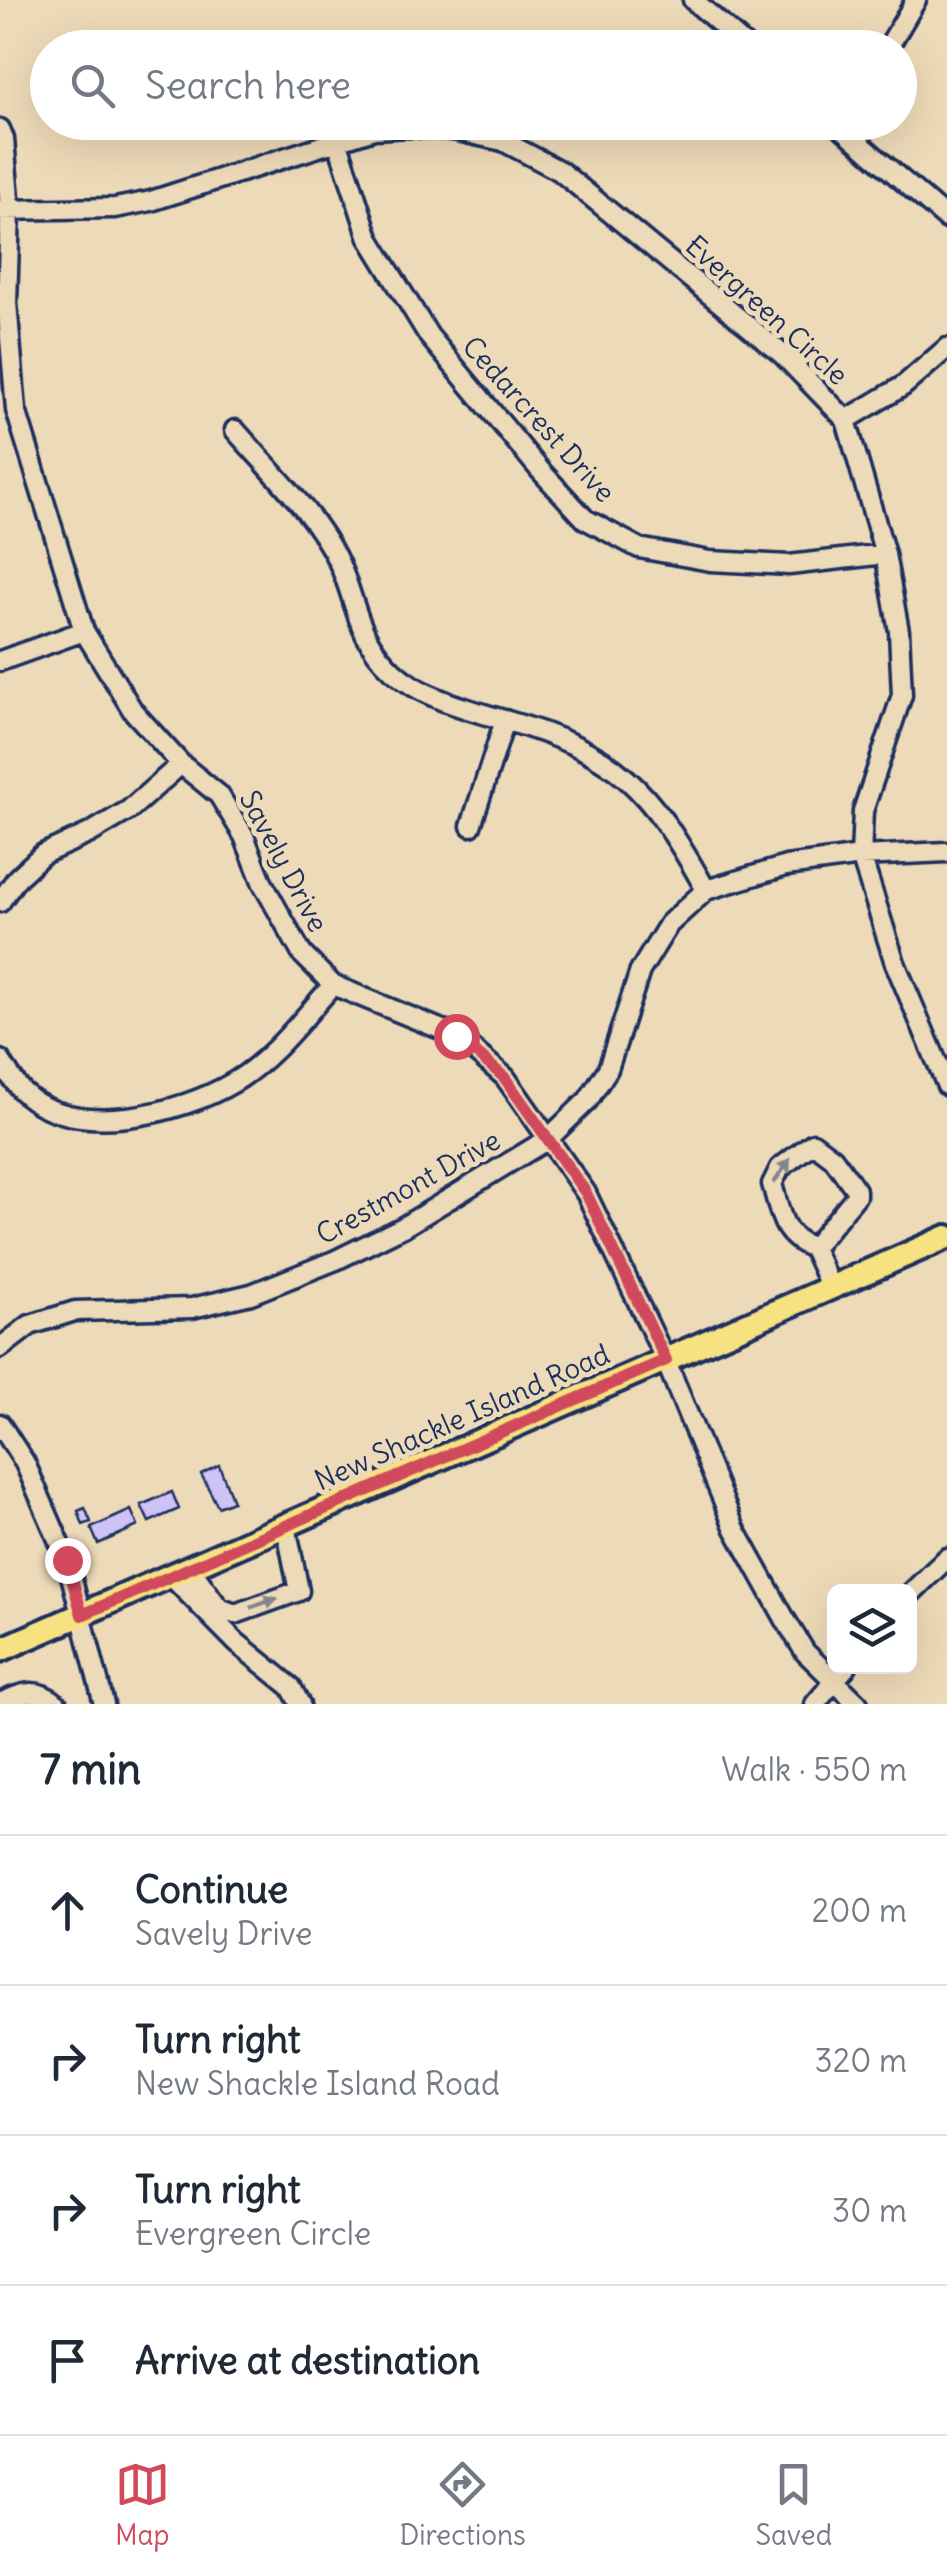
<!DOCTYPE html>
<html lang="en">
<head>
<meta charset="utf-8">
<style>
  body { margin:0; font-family:Delius,sans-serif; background:#f6f6f7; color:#1f2937 }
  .controls { position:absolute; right:30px; bottom:30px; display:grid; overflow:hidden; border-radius:15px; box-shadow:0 10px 40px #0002 }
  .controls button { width:90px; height:90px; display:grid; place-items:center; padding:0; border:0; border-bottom:2px solid #e0e1e3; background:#fff; color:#1f2937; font:50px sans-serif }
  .stop { position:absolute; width:30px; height:30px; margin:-22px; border:8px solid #d1495b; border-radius:50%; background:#fff }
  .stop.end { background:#d1495b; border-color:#fff; box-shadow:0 2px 10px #0008 }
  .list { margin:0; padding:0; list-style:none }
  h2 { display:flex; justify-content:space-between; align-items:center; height:130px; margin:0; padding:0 40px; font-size:42px }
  h2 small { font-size:32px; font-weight:400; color:#747a83 }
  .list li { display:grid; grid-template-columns:65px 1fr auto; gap:30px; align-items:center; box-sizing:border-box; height:150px; padding:0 40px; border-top:2px solid #e0e1e3 }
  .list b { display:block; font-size:38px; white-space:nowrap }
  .list p { margin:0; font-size:32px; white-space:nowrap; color:#747a83 }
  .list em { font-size:32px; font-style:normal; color:#747a83 }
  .icon { flex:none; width:55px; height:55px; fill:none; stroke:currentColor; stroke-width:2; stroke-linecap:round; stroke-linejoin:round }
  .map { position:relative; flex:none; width:947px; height:1704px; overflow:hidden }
  .search { position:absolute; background:#fff; box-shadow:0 10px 40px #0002; left:30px; right:30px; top:30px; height:110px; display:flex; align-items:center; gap:25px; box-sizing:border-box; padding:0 35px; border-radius:55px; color:#747a83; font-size:38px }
  .sheet { height:730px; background:#fff }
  nav { display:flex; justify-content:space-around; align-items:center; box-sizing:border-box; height:140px; border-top:2px solid #e0e1e3; background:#fff; font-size:28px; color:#747a83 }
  nav a { display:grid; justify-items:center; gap:5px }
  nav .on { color:#d1495b }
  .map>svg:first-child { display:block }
  .building { fill:#cfc3f5; stroke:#1b2f5e; stroke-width:2.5 }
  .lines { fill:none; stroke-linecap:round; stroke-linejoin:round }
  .minor-casing { stroke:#1b2f5e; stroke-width:25 }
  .major-casing { stroke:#1b2f5e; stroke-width:30 }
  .minor { stroke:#eddab8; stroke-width:18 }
  .major { stroke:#f6e281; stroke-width:22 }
  .oneway { fill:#84848b }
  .route { stroke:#d1495b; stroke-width:12 }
  .labels { text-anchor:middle; stroke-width:10; stroke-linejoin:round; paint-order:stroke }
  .street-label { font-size:28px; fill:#1b2f5e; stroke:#eddab8 }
</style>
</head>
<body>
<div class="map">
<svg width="947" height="1704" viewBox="0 0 947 1704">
  <rect width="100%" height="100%" fill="#eddab8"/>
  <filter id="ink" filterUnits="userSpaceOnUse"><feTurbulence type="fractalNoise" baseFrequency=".01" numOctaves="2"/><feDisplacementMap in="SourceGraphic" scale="20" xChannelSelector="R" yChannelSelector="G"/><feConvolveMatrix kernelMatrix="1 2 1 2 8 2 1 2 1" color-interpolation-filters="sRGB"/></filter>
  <g filter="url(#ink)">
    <path class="building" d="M 219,1465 L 233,1501 L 218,1507 L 201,1474 Z
      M 172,1492 L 179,1509 L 149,1522 L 141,1505 Z
      M 85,1508 L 91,1522 L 83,1525 L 78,1511 Z
      M 131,1510 L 138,1526 L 98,1544 L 91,1528 Z"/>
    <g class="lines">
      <g class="minor-casing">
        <path id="minor" d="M 693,0 L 748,48
          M 888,48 L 916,0
          M 835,122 L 947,219
          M 0,129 L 4,139 L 10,210 L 7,303 L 16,410 L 84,631 L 133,711 L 181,764 L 219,795 L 244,836 L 263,884 L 302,954 L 333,985 L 457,1036 L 505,1077 L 586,1193 L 666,1361 L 735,1529 L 785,1619 L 805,1652 L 858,1704
          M 337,140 L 369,238 L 429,336 L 540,470 L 585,519 L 639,548 L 710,561 L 789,565 L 885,554
          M 0,210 L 115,208 L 151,201 L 374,129 L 409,127 L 453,130 L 503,141 L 560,171 L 782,354 L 846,420 L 885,554 L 899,631 L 902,695 L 863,811 L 861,856 L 895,963 L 947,1086
          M 846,420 L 903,386 L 947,348
          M 235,430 C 269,469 317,516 339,563 C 358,605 355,635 393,671 C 422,698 467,709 504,720 C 618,752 650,789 706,890
          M 0,661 L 84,631
          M 471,826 L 505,720
          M 0,902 L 17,878 L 43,854 L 90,833 L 129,810 L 181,764
          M 0,1060 C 7,1070 14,1083 23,1092 C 73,1140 181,1114 234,1082 C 273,1059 303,1018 333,985
          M 813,1248 L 856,1196 L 856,1190 L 833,1158 L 813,1143 L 780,1168 L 772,1184 C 781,1214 781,1236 813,1248 L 831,1288
          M 0,1348 L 30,1325 L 75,1311 L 192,1308 L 251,1294 L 336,1260 L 403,1227 L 548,1139 L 588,1100 L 608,1069 L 640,971 L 669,924 L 706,890 L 786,866 L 861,856 L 947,852
          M 0,1424 L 25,1463 L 67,1560 L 104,1704
          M 190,1568 L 219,1608 L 235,1614 L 299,1591 L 286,1526
          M 171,1576 L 237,1643 L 291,1687 L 300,1704
          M 910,1594 L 947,1558
          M 0,1703 C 23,1693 37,1686 57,1704
          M 815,1704 L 847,1666"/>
      </g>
      <g class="major-casing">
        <path id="major" d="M 0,1650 L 947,1237"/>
      </g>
      <use href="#minor" class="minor"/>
      <use href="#major" class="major"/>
    </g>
    <defs><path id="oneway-solid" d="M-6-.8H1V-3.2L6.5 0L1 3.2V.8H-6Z" transform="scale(2.5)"/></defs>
    <g class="oneway">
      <use href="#oneway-solid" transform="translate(782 1171) rotate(-56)"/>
      <use href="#oneway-solid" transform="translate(264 1603) rotate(-19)"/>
    </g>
  </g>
  <g class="lines" filter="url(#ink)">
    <path class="route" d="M 67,1560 L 82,1615 L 666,1360 L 586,1193 L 504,1077 L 456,1036"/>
  </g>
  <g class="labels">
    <g class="street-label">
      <text transform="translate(767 310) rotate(42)" y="10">Evergreen Circle</text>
      <text transform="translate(539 419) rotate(48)" y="10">Cedarcrest Drive</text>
      <text transform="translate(284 861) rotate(62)" y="10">Savely Drive</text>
      <text transform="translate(408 1187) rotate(-29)" y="10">Crestmont Drive</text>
      <text transform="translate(462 1417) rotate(-24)" y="10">New Shackle Island Road</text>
    </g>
  </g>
</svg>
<div class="controls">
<button><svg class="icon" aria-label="layers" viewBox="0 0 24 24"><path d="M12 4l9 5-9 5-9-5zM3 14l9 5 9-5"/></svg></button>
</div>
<div class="stop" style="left:456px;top:1036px"></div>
<div class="stop end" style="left:67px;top:1560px"></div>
<div class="search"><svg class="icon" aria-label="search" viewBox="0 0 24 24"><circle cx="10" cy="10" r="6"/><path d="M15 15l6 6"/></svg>Search here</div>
</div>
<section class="sheet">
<h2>7 min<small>Walk · 550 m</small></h2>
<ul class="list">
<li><svg class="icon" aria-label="ahead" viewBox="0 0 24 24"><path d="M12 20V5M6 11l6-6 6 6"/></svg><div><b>Continue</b><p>Savely Drive</p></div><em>200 m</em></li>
<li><svg class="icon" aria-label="right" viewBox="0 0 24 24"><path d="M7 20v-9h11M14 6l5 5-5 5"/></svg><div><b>Turn right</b><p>New Shackle Island Road</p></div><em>320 m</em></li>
<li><svg class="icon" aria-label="right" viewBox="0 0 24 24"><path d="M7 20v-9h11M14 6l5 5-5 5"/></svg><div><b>Turn right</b><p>Evergreen Circle</p></div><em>30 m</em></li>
<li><svg class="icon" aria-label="arrive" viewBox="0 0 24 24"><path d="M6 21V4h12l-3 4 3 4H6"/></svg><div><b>Arrive at destination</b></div></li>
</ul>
</section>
<nav>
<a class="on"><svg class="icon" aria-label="map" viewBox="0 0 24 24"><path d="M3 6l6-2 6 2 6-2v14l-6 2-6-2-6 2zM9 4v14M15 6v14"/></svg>Map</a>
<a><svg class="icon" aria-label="directions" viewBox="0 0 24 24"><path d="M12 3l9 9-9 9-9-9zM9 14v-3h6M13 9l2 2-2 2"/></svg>Directions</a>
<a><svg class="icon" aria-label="saved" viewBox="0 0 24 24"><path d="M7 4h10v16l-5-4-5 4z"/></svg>Saved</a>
</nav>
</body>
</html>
